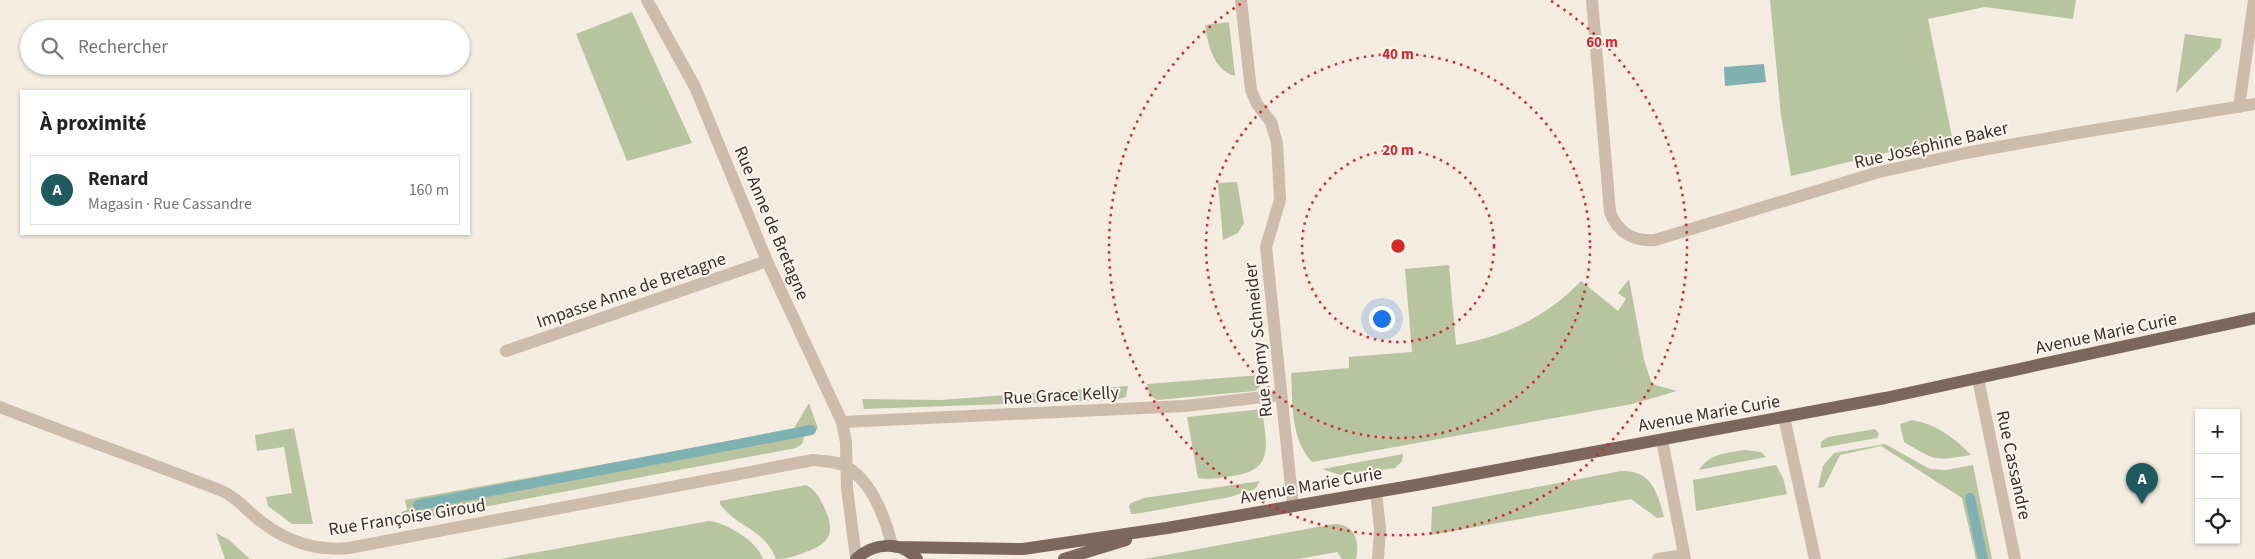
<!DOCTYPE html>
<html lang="fr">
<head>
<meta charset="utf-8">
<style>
  body { margin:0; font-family:"Source Sans 3",sans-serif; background:#f6f6f6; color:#222 }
  .controls { position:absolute; right:15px; bottom:15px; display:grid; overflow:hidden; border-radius:0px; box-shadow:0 1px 4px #0004 }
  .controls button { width:45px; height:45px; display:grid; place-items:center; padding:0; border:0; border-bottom:1px solid #e0e0e0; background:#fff; color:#222; font:25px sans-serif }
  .you { position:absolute; left:1381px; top:318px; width:18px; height:18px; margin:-12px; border:4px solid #fff; border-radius:50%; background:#1a73e8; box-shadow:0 0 0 8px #1a73e833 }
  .badge { display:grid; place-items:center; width:32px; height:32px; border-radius:50%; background:#1f5a5e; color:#fff; font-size:16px; font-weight:700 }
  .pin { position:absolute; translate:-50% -41px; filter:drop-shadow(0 1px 2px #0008) }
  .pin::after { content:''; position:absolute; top:26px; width:18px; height:15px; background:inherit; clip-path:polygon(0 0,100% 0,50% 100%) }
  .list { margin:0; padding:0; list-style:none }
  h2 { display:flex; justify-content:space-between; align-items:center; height:65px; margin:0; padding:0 20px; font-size:21px }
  h2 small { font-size:16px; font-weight:400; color:#767676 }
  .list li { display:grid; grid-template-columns:32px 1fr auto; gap:15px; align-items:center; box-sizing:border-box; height:70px; margin:0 10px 10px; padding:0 10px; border:1px solid #e0e0e0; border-radius:0px }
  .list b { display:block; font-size:19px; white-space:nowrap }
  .list p { margin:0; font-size:16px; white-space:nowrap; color:#767676 }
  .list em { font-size:16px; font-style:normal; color:#767676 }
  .icon { flex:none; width:28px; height:28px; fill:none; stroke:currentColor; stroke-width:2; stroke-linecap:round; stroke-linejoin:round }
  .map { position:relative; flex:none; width:2255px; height:559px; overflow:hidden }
  .search { position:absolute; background:#fff; box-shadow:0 1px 4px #0004; left:20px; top:20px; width:450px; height:55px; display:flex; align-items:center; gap:12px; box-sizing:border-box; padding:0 18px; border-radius:28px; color:#767676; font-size:19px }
  .panel { position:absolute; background:#fff; box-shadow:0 1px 4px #0004; left:20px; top:90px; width:450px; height:145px; border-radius:0px }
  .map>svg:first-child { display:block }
  .green { fill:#b8c4a0 }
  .water { fill:#7fb0b2 }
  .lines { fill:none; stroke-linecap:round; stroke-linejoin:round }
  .stream { stroke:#7fb0b2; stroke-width:10 }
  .minor { stroke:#cdbbac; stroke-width:12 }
  .major { stroke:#7d675c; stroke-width:12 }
  .ring { fill:none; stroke:#d62828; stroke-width:2.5; stroke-dasharray:2.5 5 }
  .labels { text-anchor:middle; stroke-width:4; stroke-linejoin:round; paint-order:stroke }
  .street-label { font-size:18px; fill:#3b302b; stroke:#fbf5ee }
  .centre { fill:#d62828; stroke:#fbf5ee; stroke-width:2.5 }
  .ring-label { font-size:15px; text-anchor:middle; font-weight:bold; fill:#d62828; stroke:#fbf5ee; stroke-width:4; stroke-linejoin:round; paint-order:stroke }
</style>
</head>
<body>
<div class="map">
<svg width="2255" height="559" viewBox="0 0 2255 559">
  <rect width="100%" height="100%" fill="#f4ebe1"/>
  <path class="green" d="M 1770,0 L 2076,0 L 2073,19 L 1985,7 L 1928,19 L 1952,137 L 1791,176 L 1781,115 Z
    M 632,12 L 692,143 L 627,161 L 576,34 Z
    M 1229,22 L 1235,76 C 1213,70 1208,44 1205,25 Z
    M 2185,34 L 2222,39 L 2220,48 L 2176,93 Z
    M 1237,182 L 1244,223 L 1238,233 L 1223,240 L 1218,183 Z
    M 1449,265 L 1456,345 C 1505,336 1547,317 1581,281 L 1618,311 L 1626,299 L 1618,293 L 1629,279 L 1644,360 L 1652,384 L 1677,391 L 1632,404 L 1312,462 C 1290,438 1293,404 1291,373 L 1349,368 L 1349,357 L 1412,352 L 1405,269 Z
    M 1260,375 L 1260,387 L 1255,391 L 1157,400 L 1149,395 L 1147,384 Z
    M 1128,386 L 1126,397 L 1114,400 L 864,409 L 862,399 L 940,400 Z
    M 809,403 L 818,429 L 804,437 L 802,444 L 796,448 L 404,522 L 401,512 L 407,510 L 405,500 L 793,430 Z
    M 1262,409 C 1266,444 1276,470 1232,476 C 1220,478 1209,480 1198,478 L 1187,417 Z
    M 1912,420 C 1936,424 1955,438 1971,455 C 1934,461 1936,461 1904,442 L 1900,424 Z
    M 294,428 L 313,524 L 292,524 L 268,506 L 266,497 L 292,493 L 284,447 L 257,451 L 255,435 Z
    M 1875,429 L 1879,434 L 1877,438 L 1821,448 L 1821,442 L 1828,437 Z
    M 1885,444 L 1930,469 L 1946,470 L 1973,465 L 1992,559 L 1976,559 L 1962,498 L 1881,446 L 1840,455 L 1824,487 L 1818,488 L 1823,466 L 1834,453 Z
    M 1745,450 L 1761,452 L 1766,457 L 1699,470 C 1710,453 1727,453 1745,450 Z
    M 1403,454 L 1402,461 L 1395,468 L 1340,475 L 1322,469 Z
    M 1776,465 L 1783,478 L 1787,494 L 1696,511 L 1693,480 Z
    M 1621,471 C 1652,470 1657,492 1664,517 L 1657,518 L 1631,499 L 1431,535 L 1432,507 Z
    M 1260,481 L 1255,489 L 1230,497 L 1135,514 L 1131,514 L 1129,506 L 1131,503 L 1144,498 Z
    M 806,485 C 815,489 819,497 823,505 C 836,530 832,543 806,552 C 795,556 787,559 776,559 C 763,527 737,528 720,504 L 720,501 Z
    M 709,521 C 727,523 757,541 763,559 L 500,559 Z
    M 1334,524 C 1355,524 1360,541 1356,559 L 1342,559 L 1337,552 L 1298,559 L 1144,559 Z
    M 216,533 L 229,540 L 250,559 L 225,559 Z"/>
  <path class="water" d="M 1764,64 L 1766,82 L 1725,86 L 1724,67 Z"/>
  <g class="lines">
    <path class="stream" d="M 1970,498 L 1983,559
      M 418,505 L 811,430"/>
    <path class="minor" d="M 647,0 L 695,87 L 767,261 L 842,422 L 846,442 L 847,488 L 856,558
      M 1241,0 L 1251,90 L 1257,104 L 1271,122 L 1277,143 L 1280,200 L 1266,247 L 1293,506
      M 1592,0 L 1610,212 C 1617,232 1634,242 1655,240 L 1879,172 L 1966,153 L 2071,134 L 2255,104
      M 2239,107 L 2254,0
      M 506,351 L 767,261
      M 1978,379 L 2015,559
      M 0,407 C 74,436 148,462 222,491 C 234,496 242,505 252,514 C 280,539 311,552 349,548 L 813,460 C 823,461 837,461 847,467 C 873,483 885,517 892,545
      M 1784,417 L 1815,559
      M 842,422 L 1185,406 L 1281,395
      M 1662,440 L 1685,559
      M 1376,492 L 1380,529 L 1378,559
      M 1658,559 L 1684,555"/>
    <path class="major" d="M 896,547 L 1023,549 L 1167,528 L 1416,485 L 1885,398 L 2255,318
      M 856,559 C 873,543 900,540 917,559
      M 1064,559 L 1126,540"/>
  </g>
  <g class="ring">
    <circle cx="1398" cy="246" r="96"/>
    <circle cx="1398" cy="246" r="192"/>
    <path d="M1551 1A289 289 0 1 1 1245 1"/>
  </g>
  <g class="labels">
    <g class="street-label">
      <text transform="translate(1931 145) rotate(-13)" y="6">Rue Joséphine Baker</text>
      <text transform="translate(772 223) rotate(67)" y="6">Rue Anne de Bretagne</text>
      <text transform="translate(631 290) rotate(-19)" y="6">Impasse Anne de Bretagne</text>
      <text transform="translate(2106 333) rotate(-12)" y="6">Avenue Marie Curie</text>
      <text transform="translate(1258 340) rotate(-96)" y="6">Rue Romy Schneider</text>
      <text transform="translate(1061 395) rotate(-3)" y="6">Rue Grace Kelly</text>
      <text transform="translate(1709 413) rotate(-10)" y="6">Avenue Marie Curie</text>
      <text transform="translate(2014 465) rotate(78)" y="6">Rue Cassandre</text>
      <text transform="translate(1311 485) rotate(-10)" y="6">Avenue Marie Curie</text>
      <text transform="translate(407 517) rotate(-9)" y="6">Rue Françoise Giroud</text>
    </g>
  </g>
  <circle cx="1398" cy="246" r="8" class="centre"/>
  <g class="ring-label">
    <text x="1602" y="47">60 m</text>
    <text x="1398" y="59">40 m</text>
    <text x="1398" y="155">20 m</text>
  </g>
</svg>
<div class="controls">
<button>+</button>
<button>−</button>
<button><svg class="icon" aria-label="locate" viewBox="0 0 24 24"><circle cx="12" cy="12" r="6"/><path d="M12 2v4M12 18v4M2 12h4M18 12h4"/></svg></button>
</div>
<div class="you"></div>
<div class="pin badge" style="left:2142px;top:504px">A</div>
<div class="search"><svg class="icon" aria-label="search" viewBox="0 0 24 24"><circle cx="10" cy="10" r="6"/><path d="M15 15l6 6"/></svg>Rechercher</div>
<section class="panel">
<h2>À proximité<small></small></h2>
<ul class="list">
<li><span class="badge">A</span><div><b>Renard</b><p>Magasin · Rue Cassandre</p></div><em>160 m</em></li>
</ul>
</section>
</div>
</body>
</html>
